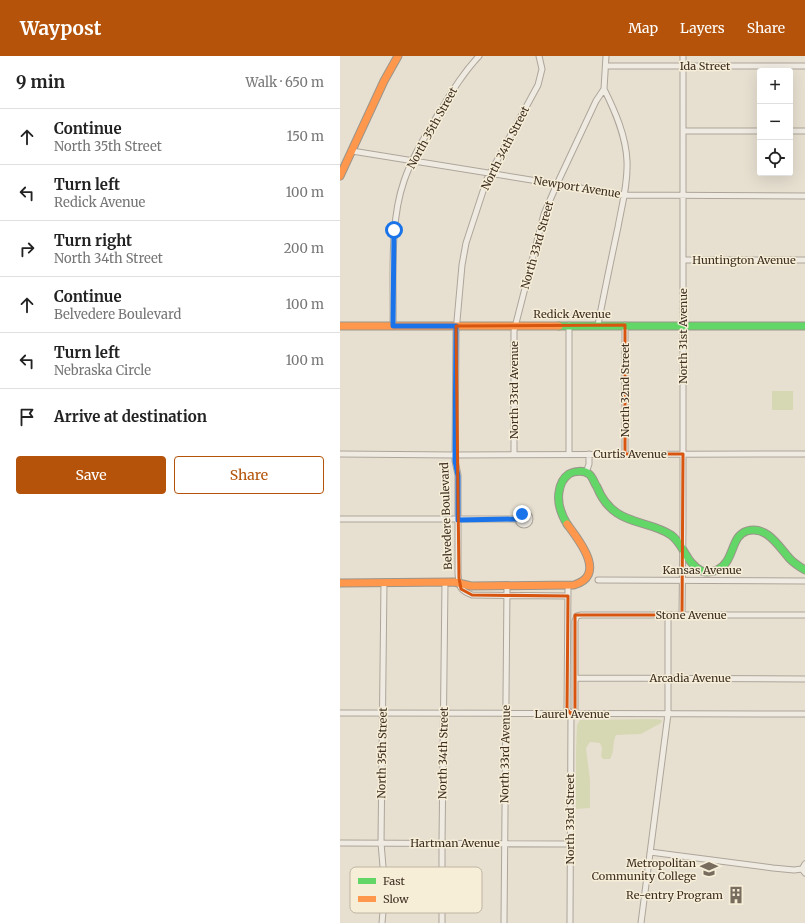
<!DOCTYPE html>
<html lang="en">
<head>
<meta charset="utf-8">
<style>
  body { margin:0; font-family:Merriweather,serif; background:#f6f6f6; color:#222 }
  .controls { position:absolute; right:12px; top:12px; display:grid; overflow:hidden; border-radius:4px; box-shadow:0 4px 16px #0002 }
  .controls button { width:36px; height:36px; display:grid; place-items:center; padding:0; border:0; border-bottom:1px solid #e0e0e0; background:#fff; color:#222; font:20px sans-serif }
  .stop { position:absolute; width:12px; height:12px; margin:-9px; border:3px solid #1a73e8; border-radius:50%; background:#fff }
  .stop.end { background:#1a73e8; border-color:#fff; box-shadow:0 1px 4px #0008 }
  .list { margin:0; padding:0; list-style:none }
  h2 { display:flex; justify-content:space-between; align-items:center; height:52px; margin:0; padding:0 16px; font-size:17px }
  h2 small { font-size:13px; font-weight:400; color:#767676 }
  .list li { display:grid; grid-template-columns:26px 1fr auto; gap:12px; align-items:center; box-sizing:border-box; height:56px; padding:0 16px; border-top:1px solid #e0e0e0 }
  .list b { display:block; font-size:15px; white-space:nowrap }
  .list p { margin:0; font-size:13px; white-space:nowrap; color:#767676 }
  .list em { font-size:13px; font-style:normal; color:#767676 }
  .actions { display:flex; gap:8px; padding:12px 16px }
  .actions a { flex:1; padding:9px 0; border:1px solid #b45309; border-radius:4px; text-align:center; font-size:14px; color:#b45309 }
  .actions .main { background:#b45309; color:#fff }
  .icon { flex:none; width:22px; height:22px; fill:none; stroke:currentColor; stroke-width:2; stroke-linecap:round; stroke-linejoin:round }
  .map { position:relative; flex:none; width:465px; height:867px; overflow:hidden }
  header { display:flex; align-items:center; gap:24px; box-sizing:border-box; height:56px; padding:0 20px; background:#b45309; color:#fff }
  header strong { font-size:19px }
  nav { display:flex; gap:22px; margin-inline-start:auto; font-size:14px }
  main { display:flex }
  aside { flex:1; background:#fff }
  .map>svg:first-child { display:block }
  .green { fill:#d6d7b3 }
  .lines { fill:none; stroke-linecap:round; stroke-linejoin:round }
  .street-casing { stroke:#ada599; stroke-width:7 }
  .fast-casing { stroke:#9c958a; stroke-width:9 }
  .slow-casing { stroke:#9c958a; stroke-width:9 }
  .street { stroke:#efebe3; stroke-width:5 }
  .fast { stroke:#63d668; stroke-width:7 }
  .slow { stroke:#ff974d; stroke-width:7 }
  .route { stroke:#1a73e8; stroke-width:5 }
  .marked { fill:none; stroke:#d7550e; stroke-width:3; stroke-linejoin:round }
  .labels { text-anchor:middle; stroke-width:3; stroke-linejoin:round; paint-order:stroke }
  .street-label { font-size:11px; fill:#3d2e20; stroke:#f7eed8 }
  .poi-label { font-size:11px; fill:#3d2e20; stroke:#f7eed8; text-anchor:end }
  .key { fill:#f7eed8; stroke:#bfb4a1; stroke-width:1 }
  .key-label { font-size:11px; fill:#3d2e20 }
</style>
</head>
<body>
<header>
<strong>Waypost</strong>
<nav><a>Map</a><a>Layers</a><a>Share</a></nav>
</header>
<main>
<aside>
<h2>9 min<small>Walk · 650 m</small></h2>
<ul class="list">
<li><svg class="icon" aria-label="ahead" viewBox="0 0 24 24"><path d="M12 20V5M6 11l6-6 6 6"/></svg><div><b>Continue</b><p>North 35th Street</p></div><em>150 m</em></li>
<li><svg class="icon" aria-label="left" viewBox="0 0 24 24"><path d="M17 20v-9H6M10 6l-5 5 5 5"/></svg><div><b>Turn left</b><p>Redick Avenue</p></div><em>100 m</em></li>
<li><svg class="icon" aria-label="right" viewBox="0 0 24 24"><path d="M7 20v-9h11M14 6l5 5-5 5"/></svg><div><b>Turn right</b><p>North 34th Street</p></div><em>200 m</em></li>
<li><svg class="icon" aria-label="ahead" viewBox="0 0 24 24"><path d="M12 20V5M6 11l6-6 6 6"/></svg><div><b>Continue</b><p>Belvedere Boulevard</p></div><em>100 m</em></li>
<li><svg class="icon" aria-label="left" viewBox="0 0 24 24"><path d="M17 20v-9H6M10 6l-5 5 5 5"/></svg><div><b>Turn left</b><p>Nebraska Circle</p></div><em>100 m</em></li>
<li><svg class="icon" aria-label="arrive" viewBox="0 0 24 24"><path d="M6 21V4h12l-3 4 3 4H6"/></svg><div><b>Arrive at destination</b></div></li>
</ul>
<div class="actions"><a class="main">Save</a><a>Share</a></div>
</aside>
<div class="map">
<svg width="465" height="867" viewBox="0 0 465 867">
  <rect width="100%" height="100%" fill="#e7e0d1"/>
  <path class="green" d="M 432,335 L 453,335 L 453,354 L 432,354 Z
    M 316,663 L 322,664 L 321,667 L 301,678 L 276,679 C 272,687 275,695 270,703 L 263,703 L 261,700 L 262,692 L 260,687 L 250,686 L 246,692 L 250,724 L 250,752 L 236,753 L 236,696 L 237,669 L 240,664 Z"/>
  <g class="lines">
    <g class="street-casing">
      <path id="street" d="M 199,0 L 202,13 L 198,29 L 147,123 L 126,187 L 122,209 L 116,276 L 115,405 L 118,419 L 118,517 C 119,530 119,534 132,539 L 228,540
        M 266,10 L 465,10
        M 343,75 L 420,75
        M 450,75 L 465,75
        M 12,95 L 284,139 L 465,140
        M 343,204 L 465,204
        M 258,269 C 264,237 271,204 278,171 C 282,149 288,127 287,105 C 286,80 275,55 264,33
        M 53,270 C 54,224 49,168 64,125 C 72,101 85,81 97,60 C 110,39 122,18 139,0
        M 0,398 L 115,399 L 465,398
        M 174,398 L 174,275 L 204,158 L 217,128 L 256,45 L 264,33 L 266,0
        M 229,398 L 229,269
        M 285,398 L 285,269
        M 246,417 L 249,408 L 249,398
        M178 463a6 6 0 1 1 12 0a6 6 0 1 1-12 0Z
        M 0,463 L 177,463
        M 258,524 L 465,525
        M 228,530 L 227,653 L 231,658
        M 342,559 L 343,471 L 343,0
        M 235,622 L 465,623
        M 0,657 L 465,658
        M 0,787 L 230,788
        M 310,796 L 433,812 L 454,814 L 462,813
        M 465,808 L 462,813 L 465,817
        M 42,867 L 45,834 L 41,787 L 44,526
        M 102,867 L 102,787 L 105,526
        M 164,867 L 167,530
        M 230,867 L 231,658 L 235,654 L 235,565 L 237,560 L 241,559 L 465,559
        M 301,867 L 328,658 L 328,559"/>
    </g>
    <g class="fast-casing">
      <path id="fast" d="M 219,270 L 465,270
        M 227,468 C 221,458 217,448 219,436 C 220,429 223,422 229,418 C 234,415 244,414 249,418 C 253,421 254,427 257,431 C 261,441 268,451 277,457 C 293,468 315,468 331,479 C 344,488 346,508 362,515 C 367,517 372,516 377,514 C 395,506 390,480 407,475 C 427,469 439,491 450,503 C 455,508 460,511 465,514"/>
    </g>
    <g class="slow-casing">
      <path id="slow" d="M 0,120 L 44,25 L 58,0
        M 0,270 L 219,270
        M 0,527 L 114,526 L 131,530 L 234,529 C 268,519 238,483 227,468"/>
    </g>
    <use href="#street" class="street"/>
    <use href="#fast" class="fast"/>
    <use href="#slow" class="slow"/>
  </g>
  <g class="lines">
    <path class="route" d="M 54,174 L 53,270 L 116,270 L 115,405 L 118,420 L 118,464 L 177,463 L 179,460 L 182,458"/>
  </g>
  <path class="marked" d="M 285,269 L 285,398 L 343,398 L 342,559 L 235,559 L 235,654 L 231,658 L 227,653 L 228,540 L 132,539 L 121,533 L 119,522 L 116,270 Z"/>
  <defs>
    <g id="university-bare" transform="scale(1.38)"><path d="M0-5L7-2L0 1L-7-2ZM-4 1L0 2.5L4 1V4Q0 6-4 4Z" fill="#786c5e" stroke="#f7eed8" stroke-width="2.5" paint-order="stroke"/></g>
    <g id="building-bare" transform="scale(1.38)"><path d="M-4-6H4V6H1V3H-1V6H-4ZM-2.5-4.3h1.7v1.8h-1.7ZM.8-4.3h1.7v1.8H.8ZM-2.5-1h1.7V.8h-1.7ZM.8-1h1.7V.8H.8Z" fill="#786c5e" stroke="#f7eed8" stroke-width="2.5" paint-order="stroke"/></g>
  </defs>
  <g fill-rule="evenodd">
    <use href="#university-bare" x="369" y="813"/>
    <use href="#building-bare" x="396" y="839"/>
  </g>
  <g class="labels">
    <g class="street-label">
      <text x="365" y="14">Ida Street</text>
      <text transform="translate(92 72) rotate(-61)" y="4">North 35th Street</text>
      <text transform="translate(165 92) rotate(-63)" y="4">North 34th Street</text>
      <text transform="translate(237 131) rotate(9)" y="4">Newport Avenue</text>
      <text transform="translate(197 189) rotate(-74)" y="4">North 33rd Street</text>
      <text x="404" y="208">Huntington Avenue</text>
      <text x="232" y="262">Redick Avenue</text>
      <text transform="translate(343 280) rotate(-90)" y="4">North 31st Avenue</text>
      <text transform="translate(174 334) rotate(-90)" y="4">North 33rd Avenue</text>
      <text transform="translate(285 334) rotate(-90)" y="4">North 32nd Street</text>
      <text x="290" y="402">Curtis Avenue</text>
      <text transform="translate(106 460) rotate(-92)" y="4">Belvedere Boulevard</text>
      <text x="362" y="518">Kansas Avenue</text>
      <text x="351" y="563">Stone Avenue</text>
      <text x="350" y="626">Arcadia Avenue</text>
      <text x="232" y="662">Laurel Avenue</text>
      <text transform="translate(42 697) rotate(-89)" y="4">North 35th Street</text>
      <text transform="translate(103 697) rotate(-89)" y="4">North 34th Street</text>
      <text transform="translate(165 698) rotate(-89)" y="4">North 33rd Avenue</text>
      <text transform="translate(230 763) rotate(-90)" y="4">North 33rd Street</text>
      <text x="115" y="791">Hartman Avenue</text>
    </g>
    <g class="poi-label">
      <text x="356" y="811">Metropolitan<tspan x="356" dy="13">Community College</tspan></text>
      <text x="383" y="843">Re-entry Program</text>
    </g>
  </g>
  <rect x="10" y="811" width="132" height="46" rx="6" class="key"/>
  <rect x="18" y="822" width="18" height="6" fill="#63d668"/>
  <rect x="18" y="840" width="18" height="6" fill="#ff974d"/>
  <g class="key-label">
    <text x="43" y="829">Fast</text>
    <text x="43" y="847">Slow</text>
  </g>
</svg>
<div class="controls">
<button>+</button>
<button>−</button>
<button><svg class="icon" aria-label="locate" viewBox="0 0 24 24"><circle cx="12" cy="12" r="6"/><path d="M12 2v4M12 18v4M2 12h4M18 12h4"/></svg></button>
</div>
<div class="stop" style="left:54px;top:174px"></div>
<div class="stop end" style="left:182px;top:458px"></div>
</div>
</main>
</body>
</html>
